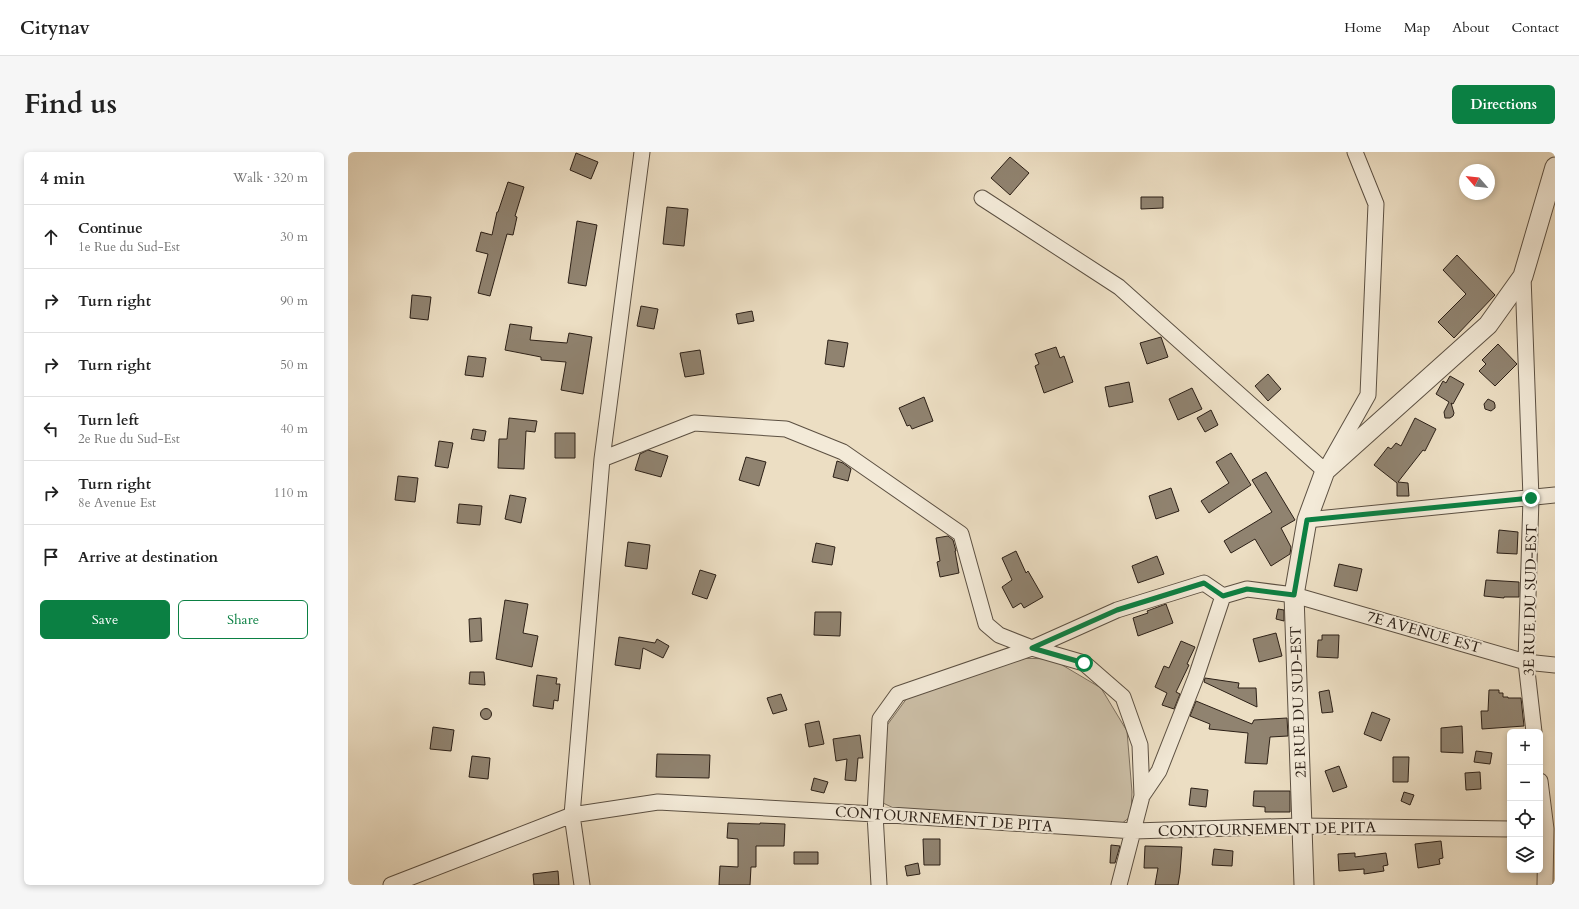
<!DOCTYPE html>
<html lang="en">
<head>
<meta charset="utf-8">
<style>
  body { margin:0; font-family:Cardo,serif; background:#f6f6f6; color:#222 }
  .controls { position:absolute; right:12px; bottom:12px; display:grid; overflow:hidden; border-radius:6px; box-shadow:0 2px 6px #0003 }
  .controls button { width:36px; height:36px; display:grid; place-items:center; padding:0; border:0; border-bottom:1px solid #e0e0e0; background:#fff; color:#222; font:20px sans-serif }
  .compass { position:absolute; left:1111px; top:12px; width:36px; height:36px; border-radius:50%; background:#fff; box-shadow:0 2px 6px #0003; rotate:298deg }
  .stop { position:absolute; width:12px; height:12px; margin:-9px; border:3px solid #0b8043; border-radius:50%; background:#fff }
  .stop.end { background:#0b8043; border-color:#fff; box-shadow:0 1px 4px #0008 }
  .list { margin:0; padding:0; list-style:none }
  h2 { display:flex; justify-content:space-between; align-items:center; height:52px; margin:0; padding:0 16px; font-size:17px }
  h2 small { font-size:13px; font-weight:400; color:#767676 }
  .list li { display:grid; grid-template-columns:26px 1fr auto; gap:12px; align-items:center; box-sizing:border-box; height:64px; padding:0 16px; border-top:1px solid #e0e0e0 }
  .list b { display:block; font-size:15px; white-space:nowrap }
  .list p { margin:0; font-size:13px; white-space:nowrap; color:#767676 }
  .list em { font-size:13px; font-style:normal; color:#767676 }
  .actions { display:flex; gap:8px; padding:12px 16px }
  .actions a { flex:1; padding:9px 0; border:1px solid #0b8043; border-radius:6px; text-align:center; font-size:14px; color:#0b8043 }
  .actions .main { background:#0b8043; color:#fff }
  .icon { flex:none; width:22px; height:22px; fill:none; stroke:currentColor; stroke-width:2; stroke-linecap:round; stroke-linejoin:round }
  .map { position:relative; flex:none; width:1207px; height:733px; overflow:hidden; border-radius:6px }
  header { display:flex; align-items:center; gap:24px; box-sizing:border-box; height:56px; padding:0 20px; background:#fff; border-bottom:1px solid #e0e0e0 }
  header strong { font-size:19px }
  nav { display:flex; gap:22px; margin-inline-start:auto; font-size:14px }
  .intro { display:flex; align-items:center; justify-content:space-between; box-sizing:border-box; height:96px; padding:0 24px }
  h1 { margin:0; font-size:28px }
  .button { padding:10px 18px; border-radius:6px; background:#0b8043; color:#fff; font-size:14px; font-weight:700 }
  main { display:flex; gap:24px; padding:0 24px }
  aside { flex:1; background:#fff; border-radius:6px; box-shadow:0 2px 6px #0003 }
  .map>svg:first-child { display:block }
  .green { fill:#cbbea6; stroke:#7c6f5e }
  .building { fill:#908370; stroke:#2c2017 }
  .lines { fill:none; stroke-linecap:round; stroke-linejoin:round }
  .minor-casing { stroke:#5c5042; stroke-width:17 }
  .tertiary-casing { stroke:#5c5042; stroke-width:21 }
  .minor { stroke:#f3ead8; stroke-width:15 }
  .tertiary { stroke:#f3ead8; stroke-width:19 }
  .route { stroke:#0b8043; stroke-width:5 }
  .labels { text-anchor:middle; stroke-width:4; stroke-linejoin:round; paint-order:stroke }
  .street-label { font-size:15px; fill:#2c2017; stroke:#f3ead8 }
</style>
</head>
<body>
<header>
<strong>Citynav</strong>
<nav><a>Home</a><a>Map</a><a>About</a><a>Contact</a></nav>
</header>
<div class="intro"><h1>Find us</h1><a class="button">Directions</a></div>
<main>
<aside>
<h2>4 min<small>Walk · 320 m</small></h2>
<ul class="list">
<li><svg class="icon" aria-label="ahead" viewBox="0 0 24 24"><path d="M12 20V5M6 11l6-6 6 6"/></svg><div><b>Continue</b><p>1e Rue du Sud-Est</p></div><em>30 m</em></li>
<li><svg class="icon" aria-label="right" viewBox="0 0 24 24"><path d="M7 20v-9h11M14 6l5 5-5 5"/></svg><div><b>Turn right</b></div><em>90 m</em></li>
<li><svg class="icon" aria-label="right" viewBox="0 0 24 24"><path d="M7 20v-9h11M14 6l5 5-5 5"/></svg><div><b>Turn right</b></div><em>50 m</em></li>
<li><svg class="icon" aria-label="left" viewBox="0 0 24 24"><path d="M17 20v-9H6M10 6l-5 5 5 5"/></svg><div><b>Turn left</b><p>2e Rue du Sud-Est</p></div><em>40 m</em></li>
<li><svg class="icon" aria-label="right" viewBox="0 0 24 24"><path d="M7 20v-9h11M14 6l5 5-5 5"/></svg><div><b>Turn right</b><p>8e Avenue Est</p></div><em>110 m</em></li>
<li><svg class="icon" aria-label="arrive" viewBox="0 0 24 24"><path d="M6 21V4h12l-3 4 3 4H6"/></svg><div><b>Arrive at destination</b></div></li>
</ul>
<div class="actions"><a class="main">Save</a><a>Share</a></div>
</aside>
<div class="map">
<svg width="1207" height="733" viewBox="0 0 1207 733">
  <rect width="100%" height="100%" fill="#ecdec3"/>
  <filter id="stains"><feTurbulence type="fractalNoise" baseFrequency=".005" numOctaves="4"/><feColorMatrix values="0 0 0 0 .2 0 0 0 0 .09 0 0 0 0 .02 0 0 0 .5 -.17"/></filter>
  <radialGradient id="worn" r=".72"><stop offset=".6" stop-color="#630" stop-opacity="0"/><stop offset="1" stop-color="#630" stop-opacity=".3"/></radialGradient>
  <path class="green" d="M 667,506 L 704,507 L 753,536 L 779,579 L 784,640 L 783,664 L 772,673 L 552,659 L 535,651 L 537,576 L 562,542 Z"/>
  <path class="building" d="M 228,1 L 250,10 L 243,27 L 222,18 Z
    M 662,5 L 681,21 L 662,43 L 643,26 Z
    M 160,30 L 176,35 L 167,64 L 169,65 L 165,83 L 159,82 L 142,144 L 130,141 L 140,102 L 128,99 L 133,80 L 144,83 L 149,60 L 150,60 Z
    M 793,45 L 815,45 L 815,56 L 793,57 Z
    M 319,55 L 340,57 L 336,94 L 315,92 Z
    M 229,69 L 249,73 L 238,134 L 220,131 Z
    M 1109,103 L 1147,143 L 1106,186 L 1090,170 L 1118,142 L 1095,118 Z
    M 64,143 L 83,145 L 80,168 L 62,166 Z
    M 293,154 L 310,157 L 306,177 L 289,174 Z
    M 404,159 L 406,169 L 390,172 L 388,162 Z
    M 162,172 L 184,175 L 182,188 L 219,191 L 221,181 L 244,185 L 235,242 L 213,238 L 218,210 L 193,208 L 193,205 L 157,198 Z
    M 813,185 L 820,205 L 799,212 L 792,191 Z
    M 480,188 L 500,191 L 496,215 L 477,212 Z
    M 1150,192 L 1169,212 L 1147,234 L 1131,219 L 1138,212 L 1134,208 Z
    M 708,195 L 712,206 L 716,204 L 725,230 L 696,241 L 687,214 L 691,212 L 687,202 Z
    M 352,198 L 356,222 L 337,225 L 332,201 Z
    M 120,204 L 138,206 L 135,225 L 117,223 Z
    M 920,222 L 933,237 L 920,249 L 907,234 Z
    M 1102,224 L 1116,232 L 1105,252 L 1103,251 L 1106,261 L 1105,264 L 1102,266 L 1097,266 L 1096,260 L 1101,250 L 1088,242 L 1095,229 L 1098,231 Z
    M 781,230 L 785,250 L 761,255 L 757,235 Z
    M 844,236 L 854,257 L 830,268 L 821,247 Z
    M 576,245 L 585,269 L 564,277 L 562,273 L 559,274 L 551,256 Z
    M 1140,247 L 1146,250 L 1147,253 L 1147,256 L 1143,259 L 1137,257 L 1136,252 Z
    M 863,258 L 870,273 L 857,280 L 849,266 Z
    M 161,266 L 189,269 L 187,280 L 178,279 L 176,317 L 150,316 L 151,287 L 159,287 Z
    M 1067,266 L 1088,277 L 1077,299 L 1075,298 L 1050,330 L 1060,331 L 1061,344 L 1049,344 L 1049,331 L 1026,313 L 1040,295 L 1043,297 L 1048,291 L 1053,294 Z
    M 125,277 L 138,279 L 136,289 L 123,287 Z
    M 207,281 L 227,281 L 227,306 L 207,306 Z
    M 91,289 L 105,291 L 100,316 L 87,314 Z
    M 300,298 L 320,304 L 313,325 L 287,318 L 292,302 Z
    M 883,301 L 903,333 L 861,361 L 853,349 L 881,331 L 868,310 Z
    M 398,305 L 418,310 L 411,334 L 391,328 Z
    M 489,309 L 495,311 L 503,317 L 500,329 L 485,325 Z
    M 918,320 L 947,368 L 933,376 L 943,395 L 942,402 L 923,414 L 907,387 L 883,401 L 876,389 L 924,360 L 904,328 Z
    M 50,324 L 70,326 L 67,350 L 47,348 Z
    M 823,336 L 831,359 L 808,367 L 801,344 Z
    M 162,343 L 178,346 L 173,371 L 157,367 Z
    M 111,352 L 134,354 L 132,373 L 109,371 Z
    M 1151,378 L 1170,380 L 1169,402 L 1149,401 Z
    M 600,384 L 605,388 L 608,399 L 607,399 L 611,421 L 592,425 L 589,410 L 592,409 L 588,386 Z
    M 280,390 L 302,393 L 299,417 L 277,414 Z
    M 468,391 L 487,395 L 484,413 L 464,410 Z
    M 668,399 L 678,421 L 680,419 L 695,445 L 676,456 L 673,451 L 665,456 L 654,435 L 664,428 L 654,406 Z
    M 809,404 L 816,422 L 790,431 L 784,414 Z
    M 991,412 L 1014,417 L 1009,439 L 986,434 Z
    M 352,418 L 368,423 L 359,447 L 344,442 Z
    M 1138,428 L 1171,430 L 1171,445 L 1156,445 L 1156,446 L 1136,444 Z
    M 157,448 L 180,452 L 175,481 L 190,484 L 184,515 L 148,507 Z
    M 818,452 L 825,471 L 790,484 L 785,466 L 800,461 L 799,459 Z
    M 930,457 L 936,458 L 936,469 L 928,467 Z
    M 467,460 L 493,460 L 492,484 L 466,483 Z
    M 133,466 L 134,489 L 122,490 L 121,467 Z
    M 928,481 L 934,504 L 911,510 L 905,487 Z
    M 974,483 L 991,483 L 990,506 L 969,505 L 970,488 L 974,488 Z
    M 271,485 L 307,491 L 309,487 L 321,494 L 315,506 L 295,496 L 292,517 L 267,513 Z
    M 833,489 L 847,495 L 839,512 L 841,513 L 828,540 L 832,542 L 826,557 L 814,553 L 819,541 L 807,535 L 816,514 L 821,516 Z
    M 122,520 L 136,520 L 137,533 L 121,532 Z
    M 189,523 L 209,526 L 208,532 L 212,532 L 210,549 L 206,548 L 205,557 L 185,554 Z
    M 857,526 L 891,531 L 890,536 L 908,536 L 909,555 L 856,530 Z
    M 981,538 L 985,560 L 974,561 L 971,540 Z
    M 1141,538 L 1151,538 L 1151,541 L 1155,541 L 1155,545 L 1160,545 L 1160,546 L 1173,546 L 1176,574 L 1134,577 L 1133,559 L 1140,559 Z
    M 433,542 L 439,558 L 425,562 L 419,546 Z
    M 848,549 L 904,572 L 906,568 L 939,566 L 940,584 L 922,585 L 919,612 L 897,611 L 900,581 L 861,577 L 862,572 L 842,564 Z
    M132.5 562a5.5 5.5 0 1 1 11 0a5.5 5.5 0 1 1-11 0Z
    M 1024,560 L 1042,567 L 1033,589 L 1016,582 Z
    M 471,569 L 476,592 L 461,595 L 457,572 Z
    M 1114,574 L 1115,601 L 1093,600 L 1093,576 Z
    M 85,575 L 106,578 L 103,599 L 82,597 Z
    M 512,583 L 515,606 L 510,606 L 508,629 L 497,628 L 499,607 L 488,609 L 485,587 Z
    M 1128,599 L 1144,601 L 1142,612 L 1126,610 Z
    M 309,602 L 362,603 L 361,626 L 308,625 Z
    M 124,604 L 142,606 L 140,627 L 121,625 Z
    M 1045,605 L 1061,605 L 1060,630 L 1045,630 Z
    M 991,614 L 999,635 L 985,640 L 977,619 Z
    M 1132,620 L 1133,637 L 1118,638 L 1117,621 Z
    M 466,626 L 480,630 L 476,641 L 463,638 Z
    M 843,636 L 860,638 L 858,655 L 841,653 Z
    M 906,639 L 942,639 L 942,660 L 917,660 L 917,655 L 905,654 Z
    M 1056,640 L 1066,643 L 1062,653 L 1053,649 Z
    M 380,671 L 412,672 L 412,671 L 437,672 L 436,694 L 408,694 L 408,715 L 403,715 L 402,733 L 371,733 L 372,714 L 390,715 L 390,687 L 379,686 Z
    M 575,687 L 592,687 L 592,713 L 576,713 Z
    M 1093,689 L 1095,706 L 1091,707 L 1092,712 L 1070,716 L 1067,692 Z
    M 763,693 L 772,694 L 767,711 L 762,711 Z
    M 797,694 L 834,695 L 832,721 L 830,733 L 807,733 L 810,716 L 796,716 Z
    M 866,697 L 885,699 L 884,714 L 864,713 Z
    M 446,700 L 470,700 L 470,712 L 446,712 Z
    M 1007,701 L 1007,705 L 1038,701 L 1040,713 L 1035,714 L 1036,719 L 1016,722 L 1016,717 L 991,719 L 990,702 Z
    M 570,711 L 572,722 L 559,724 L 557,714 Z
    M 210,719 L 211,733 L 186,733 L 185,722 Z"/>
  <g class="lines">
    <g class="minor-casing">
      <path id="minor" d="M 634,46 L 771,135 L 977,319 L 1020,243 L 1028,52 L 1007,0
        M 1175,124 L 1183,346 L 1178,510 L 1186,580
        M 254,307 L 346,271 L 438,277 L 495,300 L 613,382 L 638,472 L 651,483 L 684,496 L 736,511 L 775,545 L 792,593 L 794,644 L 771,733
        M 959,368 L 1207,343
        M 1192,629 L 1198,677 L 1197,733
        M 794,644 L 811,619 L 848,525 L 875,444 L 899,437 L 946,443 L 1178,510 L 1207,513
        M 43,733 L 224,663 L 310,650 L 527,662 L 786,679 L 953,674 L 1162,677
        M 234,733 L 224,663 L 254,307 L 294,0
        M 531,733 L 527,662 L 532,567 L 550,542 L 684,496 L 769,458 L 856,431 L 875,444"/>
    </g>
    <g class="tertiary-casing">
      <path id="tertiary" d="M 956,733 L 946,443 L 959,368 L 977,319 L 1140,173 L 1175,124 L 1207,15"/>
    </g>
    <use href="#minor" class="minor"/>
    <use href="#tertiary" class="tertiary"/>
  </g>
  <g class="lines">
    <path class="route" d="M 736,511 L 684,496 L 769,458 L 856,431 L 875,444 L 899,437 L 946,443 L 959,368 L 1183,346"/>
  </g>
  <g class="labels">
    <g class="street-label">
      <text transform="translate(1182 448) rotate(-89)" y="5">3E RUE DU SUD-EST</text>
      <text transform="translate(1076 480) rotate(16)" y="5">7E AVENUE EST</text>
      <text transform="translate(950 550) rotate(-92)" y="5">2E RUE DU SUD-EST</text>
      <text transform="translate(596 667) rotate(4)" y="5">CONTOURNEMENT DE PITA</text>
      <text transform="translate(919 677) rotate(-1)" y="5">CONTOURNEMENT DE PITA</text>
    </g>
  </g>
  <rect width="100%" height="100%" filter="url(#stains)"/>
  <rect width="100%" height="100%" fill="url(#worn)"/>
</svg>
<div class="controls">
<button>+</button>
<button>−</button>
<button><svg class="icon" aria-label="locate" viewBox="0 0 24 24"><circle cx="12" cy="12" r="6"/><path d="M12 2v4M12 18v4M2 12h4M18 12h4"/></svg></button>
<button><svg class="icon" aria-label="layers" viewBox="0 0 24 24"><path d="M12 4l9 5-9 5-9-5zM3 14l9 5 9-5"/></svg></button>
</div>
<svg class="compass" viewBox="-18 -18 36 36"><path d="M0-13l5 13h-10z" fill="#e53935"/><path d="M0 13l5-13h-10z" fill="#767676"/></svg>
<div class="stop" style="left:736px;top:511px"></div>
<div class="stop end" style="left:1183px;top:346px"></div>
</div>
</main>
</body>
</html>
